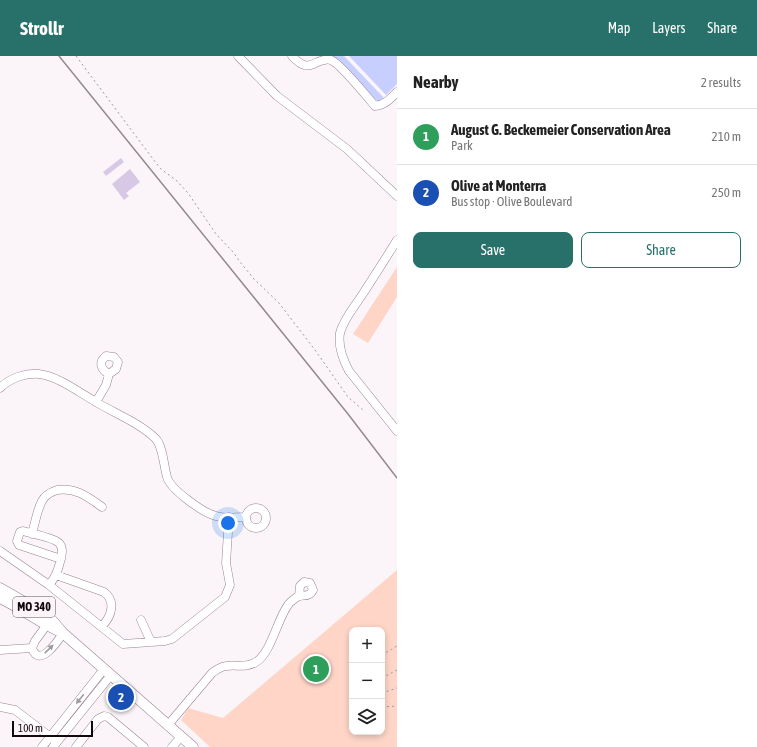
<!DOCTYPE html>
<html lang="en">
<head>
<meta charset="utf-8">
<style>
  body { margin:0; font-family:"Asap Condensed",sans-serif; background:#f2f2f2; color:#222 }
  .controls { position:absolute; right:12px; bottom:12px; display:grid; overflow:hidden; border-radius:8px; box-shadow:0 2px 6px #0003 }
  .controls button { width:36px; height:36px; display:grid; place-items:center; padding:0; border:0; border-bottom:1px solid #e0e0e0; background:#fff; color:#222; font:20px sans-serif }
  .scale { position:absolute; left:12px; bottom:10px; width:81px; box-sizing:border-box; padding-left:4px; border:2px solid #11080e; border-top:0; font-size:11px; line-height:14px; white-space:nowrap; color:#11080e; -webkit-text-stroke:3px #fbf5f9; paint-order:stroke }
  .you { position:absolute; left:228px; top:467px; width:14px; height:14px; margin:-10px; border:3px solid #fff; border-radius:50%; background:#1a73e8; box-shadow:0 0 0 6px #1a73e833 }
  .badge { display:grid; place-items:center; width:26px; height:26px; border-radius:50%; background:#28716a; color:#fff; font-size:13px; font-weight:700 }
  .pin { position:absolute; translate:-50% -50%; border:2px solid #fff; box-shadow:0 1px 4px #0006 }
  .list { margin:0; padding:0; list-style:none }
  h2 { display:flex; justify-content:space-between; align-items:center; height:52px; margin:0; padding:0 16px; font-size:17px }
  h2 small { font-size:13px; font-weight:400; color:#767676 }
  .list li { display:grid; grid-template-columns:26px 1fr auto; gap:12px; align-items:center; box-sizing:border-box; height:56px; padding:0 16px; border-top:1px solid #e0e0e0 }
  .list b { display:block; font-size:15px; white-space:nowrap }
  .list p { margin:0; font-size:13px; white-space:nowrap; color:#767676 }
  .list em { font-size:13px; font-style:normal; color:#767676 }
  .actions { display:flex; gap:8px; padding:12px 16px }
  .actions a { flex:1; padding:9px 0; border:1px solid #28716a; border-radius:8px; text-align:center; font-size:14px; color:#28716a }
  .actions .main { background:#28716a; color:#fff }
  .icon { flex:none; width:22px; height:22px; fill:none; stroke:currentColor; stroke-width:2; stroke-linecap:round; stroke-linejoin:round }
  .map { position:relative; flex:none; width:397px; height:691px; overflow:hidden }
  header { display:flex; align-items:center; gap:24px; box-sizing:border-box; height:56px; padding:0 20px; background:#28716a; color:#fff }
  header strong { font-size:19px }
  nav { display:flex; gap:22px; margin-inline-start:auto; font-size:14px }
  main { display:flex }
  aside { flex:1; background:#fff }
  .map>svg:first-child { display:block }
  .green { fill:#fed5c7; fill-rule:evenodd }
  .water { fill:#c7cfff }
  .building { fill:#d7c9e5 }
  .lines { fill:none; stroke-linecap:round; stroke-linejoin:round }
  .minor-casing { stroke:#9c8193; stroke-width:9 }
  .major-casing { stroke:#9c8193; stroke-width:11 }
  .path { stroke:#a0989d; stroke-width:1; stroke-dasharray:2 3; stroke-linecap:butt }
  .minor { stroke:#fff; stroke-width:8 }
  .major { stroke:#fff; stroke-width:10 }
  .rail { stroke:#928a8f; stroke-width:1.5 }
  .oneway { fill:#a09c9f }
  .labels { text-anchor:middle; stroke-width:3.5; stroke-linejoin:round; paint-order:stroke }
  .shield { fill:#fbf5f9; stroke:#574f54; stroke-width:1 }
  .shield-label { font-size:12px; font-weight:bold; fill:#11080e }
</style>
</head>
<body>
<header>
<strong>Strollr</strong>
<nav><a>Map</a><a>Layers</a><a>Share</a></nav>
</header>
<main>
<div class="map">
<svg width="397" height="691" viewBox="0 0 397 691">
  <rect width="100%" height="100%" fill="#fbf5f9"/>
  <path class="green" d="M 397,211 L 397,241 L 368,287 L 353,278 Z
    M 397,514 L 397,691 L 210,691 L 181,664 L 188,652 L 223,662 ZM 352,574 L 382,574 L 382,676 L 352,676 Z"/>
  <path class="water" d="M 333,0 L 344,0 L 385,43 L 380,48 Z
    M 349,0 L 397,0 L 397,28 L 386,39 Z"/>
  <path class="building" d="M 121,102 L 124,106 L 106,120 L 103,116 Z
    M 130,113 L 140,126 L 126,137 L 129,140 L 124,144 L 112,128 Z"/>
  <g class="lines">
    <g class="minor-casing">
      <path id="minor" d="M 238,0 L 277,40 L 347,93 L 397,140
        M 292,0 C 311,21 315,0 331,4 C 341,8 367,41 375,50 C 385,49 390,43 397,36
        M 397,184 C 386,202 375,219 364,236 C 356,249 344,262 340,277 C 338,290 343,304 349,315 L 397,375
        M 106,300 L 114,301 L 118,306 L 116,313 L 109,318 C 101,314 98,306 106,300 Z
        M 0,332 C 10,322 25,317 39,318 C 58,320 80,337 96,346 C 116,358 140,367 156,383 C 163,391 164,411 167,421 C 170,433 203,457 216,460 C 225,463 236,461 246,461
        M 96,346 L 106,329 L 109,318
        M246 462a10 10 0 1 1 20 0a10 10 0 1 1-20 0Z
        M 32,478 C 35,467 37,454 42,445 C 45,439 51,436 57,434 C 75,431 88,441 102,451
        M 0,495 L 49,529 L 123,588 L 165,585 L 172,583 L 225,541 L 230,529 L 226,507 L 229,461
        M 56,519 L 104,536 C 116,545 112,560 102,570
        M 49,529 C 55,522 58,515 60,506 C 62,500 64,492 59,487 C 53,481 32,478 23,475 L 20,476 L 17,485 L 19,489 L 61,503
        M 141,564 L 151,586
        M 46,570 L 35,585 L 32,592 C 39,613 58,585 63,577
        M 0,594 L 32,592
        M 0,651 L 15,654 L 53,683
        M 168,669 L 212,617 C 215,615 217,613 220,612 C 232,606 243,614 256,606 C 271,597 277,564 288,549 C 290,546 294,543 297,541 C 303,538 309,542 313,534 L 310,527 L 304,526 L 300,530 L 299,540
        M 42,691 L 104,613
        M 53,691 L 111,619
        M 76,691 L 98,663 L 104,660 L 108,661 L 144,691
        M 172,691 L 181,681"/>
    </g>
    <g class="major-casing">
      <path id="major" d="M 0,532 L 40,555 L 51,563 L 63,577 L 193,691
        M 0,542 C 21,552 40,567 61,576"/>
    </g>
    <path class="path" d="M 76,0 L 153,103 L 161,113 L 177,125 L 188,137 L 216,178 L 233,196 L 240,206 L 254,223 L 279,247 L 315,294 L 348,341 L 363,354
      M 382,599 L 397,590
      M 382,622 L 397,614
      M 382,637 L 397,632
      M 382,651 L 397,650"/>
    <use href="#minor" class="minor"/>
    <use href="#major" class="major"/>
    <path class="rail" d="M 59,0 L 348,358 L 397,422"/>
  </g>
  <defs><path id="oneway-solid" d="M-6-.8H1V-3.2L6.5 0L1 3.2V.8H-6Z"/></defs>
  <g class="oneway">
    <use href="#oneway-solid" transform="translate(49 593) rotate(-44)"/>
    <use href="#oneway-solid" transform="translate(80 643) rotate(129)"/>
  </g>
  <g class="labels">
    <rect class="shield" x="13" y="541" width="42" height="20" rx="3"/>
    <g class="shield-label">
      <text x="34" y="555">MO 340</text>
    </g>
  </g>
</svg>
<div class="controls">
<button>+</button>
<button>−</button>
<button><svg class="icon" aria-label="layers" viewBox="0 0 24 24"><path d="M12 4l9 5-9 5-9-5zM3 14l9 5 9-5"/></svg></button>
</div>
<div class="scale">100 m</div>
<div class="you"></div>
<div class="pin badge" style="left:316px;top:613px;background:#2e9e5b">1</div>
<div class="pin badge" style="left:121px;top:641px;background:#1a4fb4">2</div>
</div>
<aside>
<h2>Nearby<small>2 results</small></h2>
<ul class="list">
<li><span class="badge" style="background:#2e9e5b">1</span><div><b>August G. Beckemeier Conservation Area</b><p>Park</p></div><em>210 m</em></li>
<li><span class="badge" style="background:#1a4fb4">2</span><div><b>Olive at Monterra</b><p>Bus stop · Olive Boulevard</p></div><em>250 m</em></li>
</ul>
<div class="actions"><a class="main">Save</a><a>Share</a></div>
</aside>
</main>
</body>
</html>
